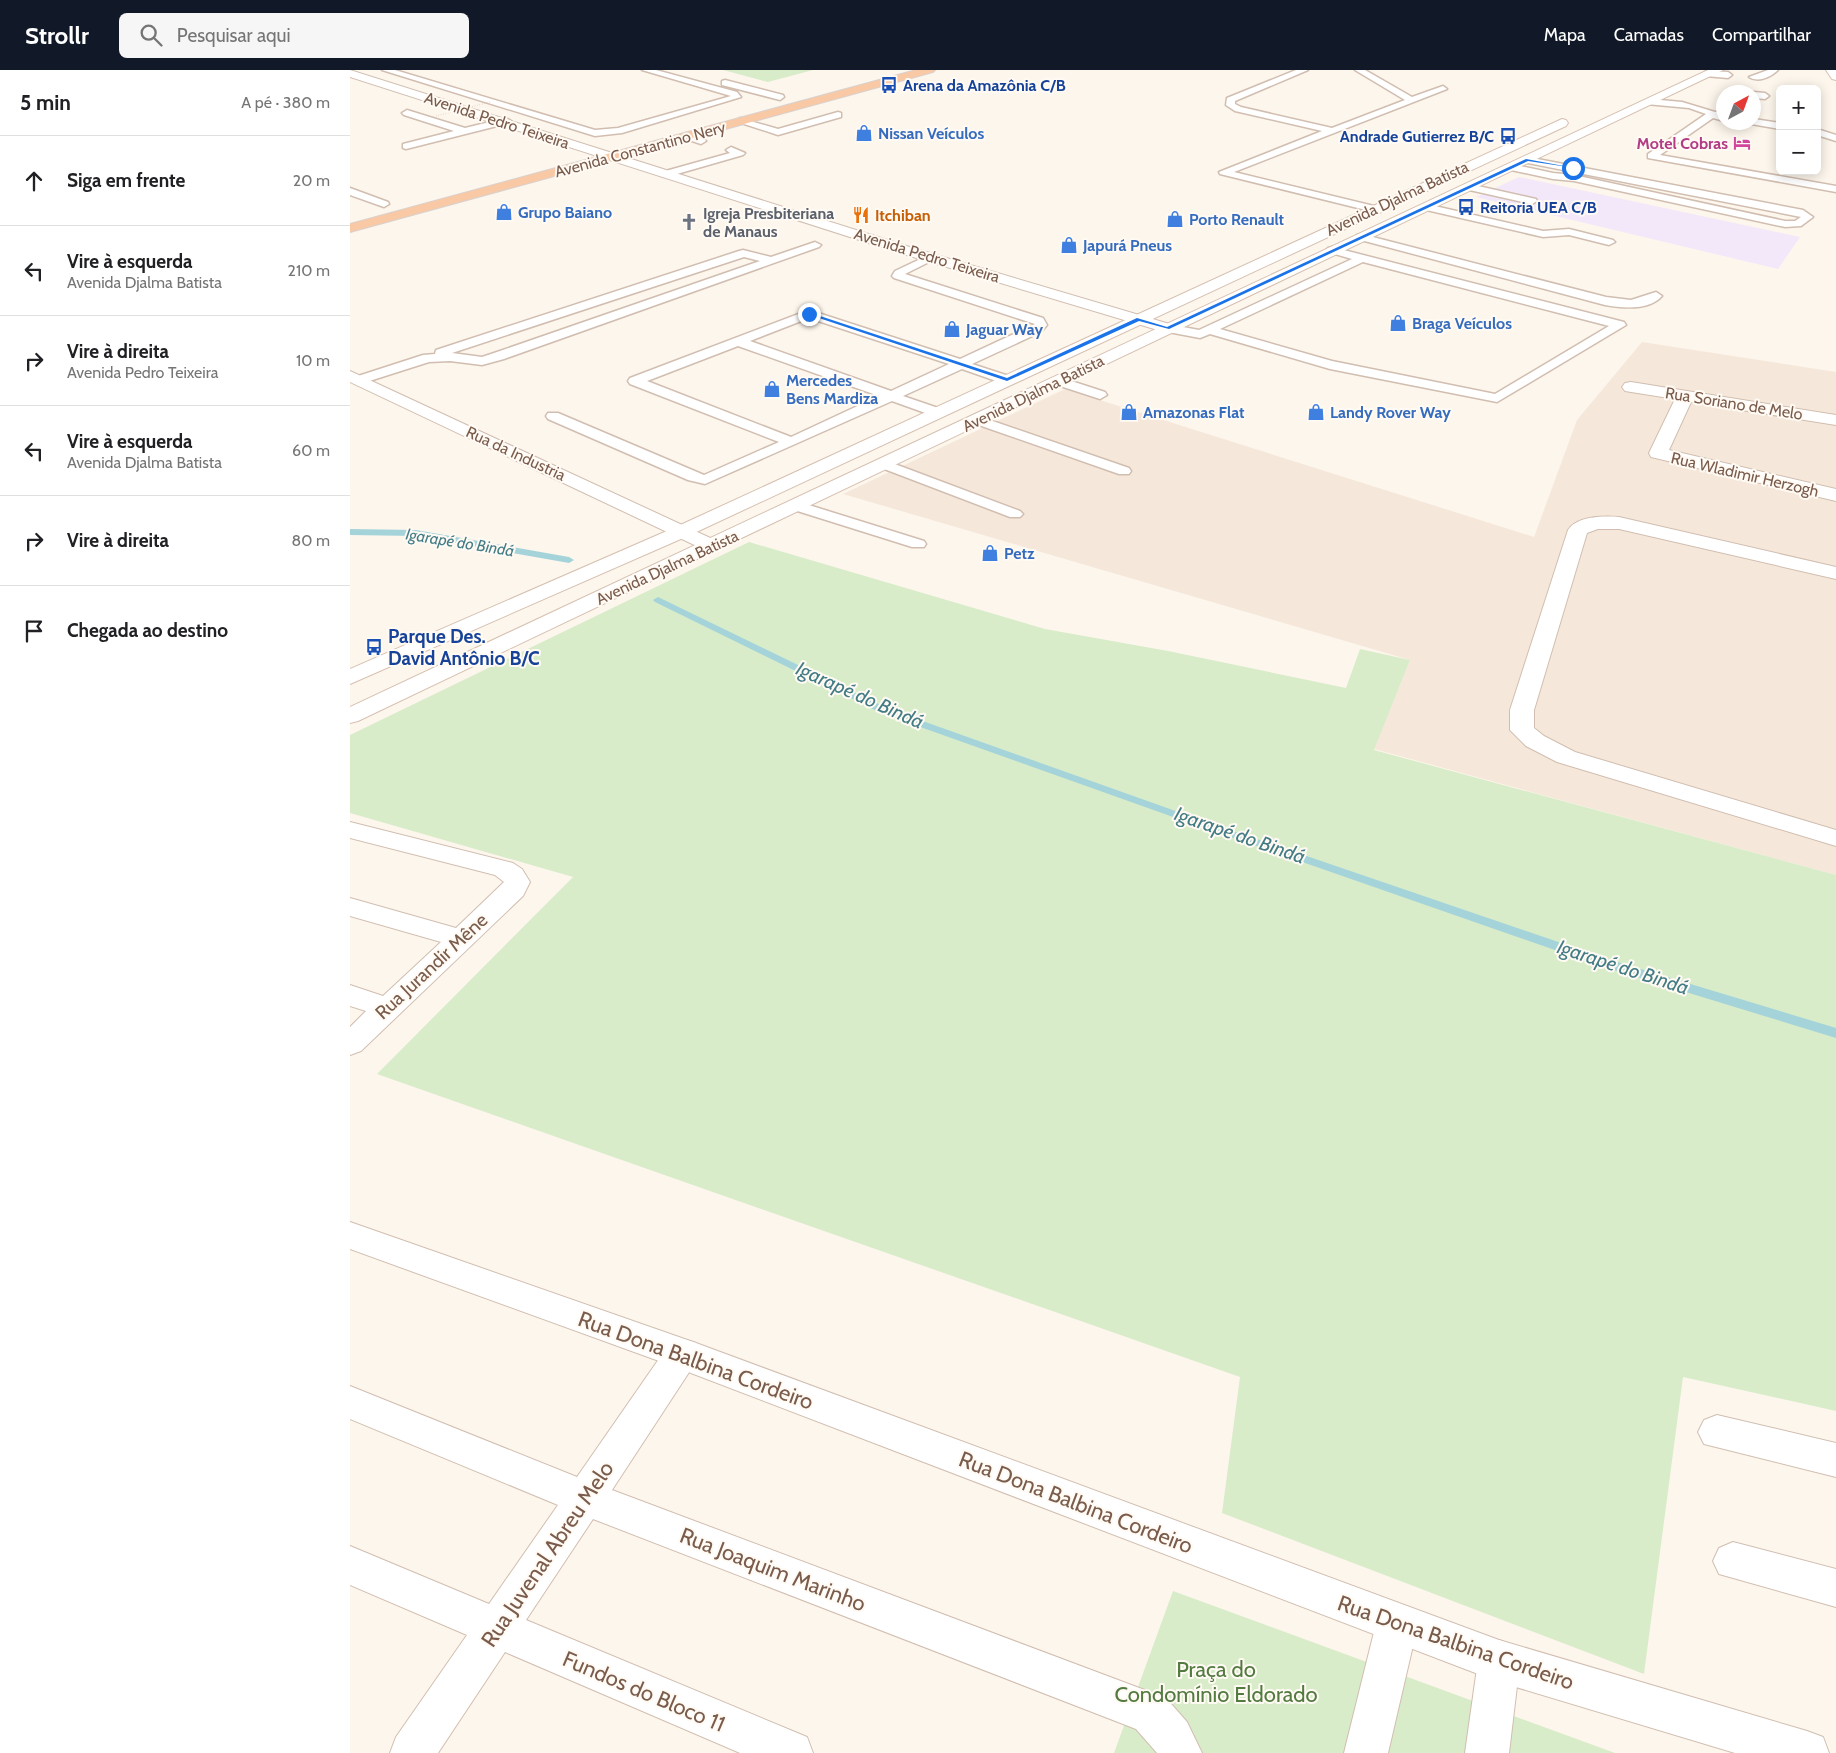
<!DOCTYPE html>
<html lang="pt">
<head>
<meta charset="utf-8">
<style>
  body { margin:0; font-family:Cabin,sans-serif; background:#f6f6f6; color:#202124 }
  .controls { position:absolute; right:15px; top:15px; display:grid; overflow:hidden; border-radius:8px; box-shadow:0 2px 12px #0003 }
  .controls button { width:45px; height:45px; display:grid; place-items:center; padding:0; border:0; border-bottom:1px solid #e0e0e0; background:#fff; color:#202124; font:25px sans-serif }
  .compass { position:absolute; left:1366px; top:15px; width:45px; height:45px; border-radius:50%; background:#fff; box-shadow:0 2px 12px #0003; rotate:41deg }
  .stop { position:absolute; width:15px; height:15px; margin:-11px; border:4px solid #1a73e8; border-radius:50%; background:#fff }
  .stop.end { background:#1a73e8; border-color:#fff; box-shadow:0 1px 5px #0008 }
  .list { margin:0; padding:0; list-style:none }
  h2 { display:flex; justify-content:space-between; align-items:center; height:65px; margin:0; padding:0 20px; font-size:21px }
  h2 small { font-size:16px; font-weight:400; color:#757577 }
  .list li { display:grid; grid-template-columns:32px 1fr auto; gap:15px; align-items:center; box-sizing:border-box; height:90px; padding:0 20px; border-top:1px solid #e0e0e0 }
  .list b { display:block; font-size:19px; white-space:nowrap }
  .list p { margin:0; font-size:16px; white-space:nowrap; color:#757577 }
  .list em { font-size:16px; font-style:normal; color:#757577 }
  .icon { flex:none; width:28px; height:28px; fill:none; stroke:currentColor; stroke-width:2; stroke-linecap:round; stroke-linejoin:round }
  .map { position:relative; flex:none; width:1486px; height:1683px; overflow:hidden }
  header { display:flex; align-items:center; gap:30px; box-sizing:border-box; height:70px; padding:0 25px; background:#111827; color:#fff }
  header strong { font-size:24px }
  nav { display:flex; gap:28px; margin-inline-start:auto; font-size:18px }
  .search { width:350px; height:45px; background:#f6f6f6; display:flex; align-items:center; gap:12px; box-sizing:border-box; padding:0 18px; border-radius:8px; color:#757577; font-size:19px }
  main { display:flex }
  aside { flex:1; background:#fff }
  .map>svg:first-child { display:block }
  .residential { fill:#f5e8da }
  .education { fill:#f3e8fa }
  .green { fill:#d8ecc9 }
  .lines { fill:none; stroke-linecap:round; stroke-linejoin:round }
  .stream { fill:#a5d3da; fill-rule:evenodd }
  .service-casing { stroke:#d1beb0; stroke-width:3 }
  .minor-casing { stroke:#d1beb0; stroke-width:2 }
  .tertiary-casing { stroke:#d1beb0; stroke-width:2 }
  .secondary-casing { stroke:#d6c0b0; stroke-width:2 }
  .trunk-casing { stroke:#dad1cd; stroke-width:2 }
  .service { fill:#fff; fill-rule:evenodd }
  .minor { fill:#fff; fill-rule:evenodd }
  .tertiary { fill:#fff; fill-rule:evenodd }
  .secondary { fill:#fff; fill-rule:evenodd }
  .trunk { fill:#f9c8a4; fill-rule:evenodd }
  .path-bridge { stroke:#d9b8a5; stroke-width:1; stroke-dasharray:0.5 2; stroke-linecap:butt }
  .route { fill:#1a73e8 }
  .labels { text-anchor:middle; stroke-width:4; stroke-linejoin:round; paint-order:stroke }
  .far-transit-label { font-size:16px; font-weight:bold; fill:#164399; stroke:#fffaf3; text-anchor:start }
  .far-street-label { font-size:16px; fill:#7a5c4d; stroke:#fffaf3 }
  .far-shop-label { font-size:16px; font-weight:bold; fill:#366cbe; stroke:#fffaf3; text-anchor:start }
  .far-hotel-label { font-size:16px; font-weight:bold; fill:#b23c85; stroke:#fffaf3; text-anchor:end }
  .far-worship-label { font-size:16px; font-weight:bold; fill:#5b616d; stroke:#fffaf3; text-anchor:start }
  .far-food-label { font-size:16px; font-weight:bold; fill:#c56008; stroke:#fffaf3; text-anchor:start }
  .far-water-label { font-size:16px; font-style:italic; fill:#437c86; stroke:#fffaf3 }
  .transit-label { font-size:19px; font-weight:bold; fill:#164399; stroke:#fffaf3; text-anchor:start }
  .street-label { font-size:19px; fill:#7a5c4d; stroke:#fffaf3 }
  .water-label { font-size:20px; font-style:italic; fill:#437c86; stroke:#fffaf3 }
  .near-street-label { font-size:22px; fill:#7a5c4d; stroke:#fffaf3 }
  .near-park-label { font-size:22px; fill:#537a41; stroke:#fffaf3 }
</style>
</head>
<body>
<header>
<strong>Strollr</strong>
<div class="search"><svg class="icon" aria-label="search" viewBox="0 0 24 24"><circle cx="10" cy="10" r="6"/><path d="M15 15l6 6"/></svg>Pesquisar aqui</div>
<nav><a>Mapa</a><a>Camadas</a><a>Compartilhar</a></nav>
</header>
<main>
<aside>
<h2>5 min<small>A pé · 380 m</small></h2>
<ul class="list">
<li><svg class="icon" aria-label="ahead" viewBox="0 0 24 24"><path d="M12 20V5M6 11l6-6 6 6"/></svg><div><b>Siga em frente</b></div><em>20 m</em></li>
<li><svg class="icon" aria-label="left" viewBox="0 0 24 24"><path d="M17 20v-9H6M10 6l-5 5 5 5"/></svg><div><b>Vire à esquerda</b><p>Avenida Djalma Batista</p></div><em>210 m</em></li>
<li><svg class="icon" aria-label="right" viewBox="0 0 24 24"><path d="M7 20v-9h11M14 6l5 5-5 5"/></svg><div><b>Vire à direita</b><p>Avenida Pedro Teixeira</p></div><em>10 m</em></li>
<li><svg class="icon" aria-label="left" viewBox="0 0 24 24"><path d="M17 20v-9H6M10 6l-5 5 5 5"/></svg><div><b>Vire à esquerda</b><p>Avenida Djalma Batista</p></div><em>60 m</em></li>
<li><svg class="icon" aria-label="right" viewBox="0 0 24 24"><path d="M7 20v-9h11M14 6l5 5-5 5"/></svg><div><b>Vire à direita</b></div><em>80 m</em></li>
<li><svg class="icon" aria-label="arrive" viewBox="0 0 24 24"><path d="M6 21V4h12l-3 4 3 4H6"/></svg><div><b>Chegada ao destino</b></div></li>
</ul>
</aside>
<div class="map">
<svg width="1486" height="1683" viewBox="0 0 1486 1683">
  <rect width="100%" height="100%" fill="#fdf6ec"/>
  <path class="residential" d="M 1292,272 L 1486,302 L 1486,805 L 1024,679 L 1060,590 L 493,424 L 715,319 L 1184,467 L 1227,350 Z"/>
  <path class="education" d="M 1169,107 L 1221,118 L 1450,167 L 1428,199 L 1126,127 Z"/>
  <path class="green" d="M 373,0 L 463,0 L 418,12 Z
    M 399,472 L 695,559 L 818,581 L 996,618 L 1010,579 L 1060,590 L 1024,680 L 1486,805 L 1486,1341 L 1333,1307 L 1294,1604 L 872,1443 L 890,1307 L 27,1004 L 223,807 L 0,743 L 0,665 Z
    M 823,1521 L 1265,1683 L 764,1683 Z"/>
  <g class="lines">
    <path class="stream" d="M 0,459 L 66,460 L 219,487 L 224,490 L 219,493 L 66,466 L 0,465 Z
      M 308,527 L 539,639 L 848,749 L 1261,890 L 1486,958 L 1486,968 L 1251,896 L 840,753 L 531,643 L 305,532 L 303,530 Z"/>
    <g class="service-casing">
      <path id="service" d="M 32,0 L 45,0 L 245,60 L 268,58 L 381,26 L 292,0 L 306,0 L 387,22 L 391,27 L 272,63 L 245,66 Z
        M 946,0 L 958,0 L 885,31 L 885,34 L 891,37 L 982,58 L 1055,30 L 1005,0 L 1015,0 L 1062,27 L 1093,16 L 1097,19 L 884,102 L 1028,137 L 1029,139 L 1028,141 L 1024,142 L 870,104 L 869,102 L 972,61 L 885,41 L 876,35 L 877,28 Z
        M 1418,0 L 1428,0 C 1421,7 1408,13 1399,7 Z
        M 1358,1 L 1378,2 L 1382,5 L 1378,8 L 1355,6 L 1355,2 Z
        M 375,10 L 433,25 L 434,27 L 430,30 L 372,15 L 372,11 Z
        M 1403,22 L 1404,22 L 1415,23 L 1419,26 L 1415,29 L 1404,28 Z
        M 1299,29 L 1332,32 L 1365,42 L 1374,41 L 1374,51 L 1363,48 L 1310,85 L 1486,116 L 1486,122 L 1298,88 L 1298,84 L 1356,44 L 1339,38 L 1296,34 L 1294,32 Z
        M 57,40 L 115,58 L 156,48 L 161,51 L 159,53 L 56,79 L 53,78 L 53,74 L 104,61 L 54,45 L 52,43 Z
        M 488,42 L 491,43 L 491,47 L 428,65 L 385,51 L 390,48 L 428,59 Z
        M 1404,49 L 1430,53 L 1430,59 L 1401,54 L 1400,52 L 1404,52 Z
        M 1467,59 L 1486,65 L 1486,71 L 1467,65 Z
        M 336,63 L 354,69 L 356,71 L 351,74 L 333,68 L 331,66 Z
        M 381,77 L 395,83 L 393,85 L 320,106 L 312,106 L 311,104 L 312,102 L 380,83 L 376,80 Z
        M 1177,87 L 1453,140 L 1463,147 L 1451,156 L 1435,157 L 1224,111 L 1203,109 L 1161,100 L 1156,97 L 1161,94 L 1203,103 L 1224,105 L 1435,151 L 1445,151 L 1451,147 L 1173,92 L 1173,88 Z
        M 1119,114 L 1186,129 L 1187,131 L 1182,134 L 1115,119 L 1114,117 L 1115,115 Z
        M 0,118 L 38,132 L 39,134 L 34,137 L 0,125 Z
        M 1076,134 L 1193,161 L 1219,159 L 1263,170 L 1265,172 L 1259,175 L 1219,165 L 1193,167 L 1072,139 L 1071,137 Z
        M 1011,164 L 1256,227 L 1281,230 L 1306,222 L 1312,226 C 1299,241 1272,238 1255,235 L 1007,169 L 1005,167 L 1007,165 Z
        M 465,172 L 471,175 L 469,177 L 154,289 L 132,295 L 100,291 L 79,292 L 10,314 L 3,310 L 5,307 L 73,285 L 85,284 L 86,280 L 389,181 L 393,180 L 421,187 ZM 394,187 L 410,191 L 144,283 L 132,287 L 102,283 Z
        M 982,177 L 1274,252 L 1276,255 L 1147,332 L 980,299 L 860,264 L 850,268 L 813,261 L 811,258 L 817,254 L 849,260 L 1002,189 L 978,182 L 976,180 L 978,178 ZM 1013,192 L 1259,256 L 1145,324 L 982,291 L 870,259 Z
        M 581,184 L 585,185 L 587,187 L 585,189 L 555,204 L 693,248 L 697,255 L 691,262 L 622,294 L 662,307 L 664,310 L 662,313 L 652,313 L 612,299 L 553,326 L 591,339 L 593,342 L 591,345 L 581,345 L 542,331 L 355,414 L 338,410 L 198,349 L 196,346 L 198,343 L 208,343 L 354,405 L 429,372 L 280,314 L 278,311 L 280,308 L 459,240 L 610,289 L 685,254 L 544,208 L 542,206 L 545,201 ZM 459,248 L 599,294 L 541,321 L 400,271 ZM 388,276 L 529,326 L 441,367 L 297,311 Z
        M 709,307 L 755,322 L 757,325 L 750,329 L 704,314 L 702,311 Z
        M 628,346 L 779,398 L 781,401 L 779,404 L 769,404 L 623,353 L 621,350 Z
        M 534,390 L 670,441 L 673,444 L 670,447 L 660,447 L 529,397 L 527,394 L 529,391 Z
        M 446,431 L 574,471 L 576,474 L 574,477 L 562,477 L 441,439 L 438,436 L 441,433 Z"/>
    </g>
    <g class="minor-casing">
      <path id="minor" d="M 1281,312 L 1486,345 L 1486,355 L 1341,332 L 1319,380 L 1486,419 L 1486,431 L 1301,387 L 1299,383 L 1325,329 L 1275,321 L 1272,317 L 1275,313 Z
        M 1269,447 L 1486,497 L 1486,509 L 1269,459 L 1248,459 L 1237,463 L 1184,640 L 1184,658 L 1194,666 L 1225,682 L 1486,760 L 1486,776 L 1207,692 L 1176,676 L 1160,660 L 1160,640 L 1218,460 C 1227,446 1254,446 1269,447 Z
        M 0,752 L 163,793 L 172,799 L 180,812 L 173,826 L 11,981 L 0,985 L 0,957 L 16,941 L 0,936 L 0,915 L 33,926 L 91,872 L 0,846 L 0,828 L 106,858 L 154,812 L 145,805 L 0,768 Z
        M 333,1269 L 346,1273 L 351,1284 L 262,1420 L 816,1628 L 837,1652 L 852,1683 L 807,1683 L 786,1659 L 243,1449 L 176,1550 L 457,1667 L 463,1683 L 390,1683 L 155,1582 L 88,1683 L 40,1683 L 46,1667 L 117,1565 L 0,1515 L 0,1476 L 139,1534 L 208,1435 L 0,1349 L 0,1316 L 227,1407 L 320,1273 Z
        M 1367,1345 L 1486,1373 L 1486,1407 L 1354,1374 L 1348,1362 L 1354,1350 Z
        M 1383,1472 L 1486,1499 L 1486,1537 L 1369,1504 L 1363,1491 L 1369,1478 Z
        M 1047,1534 L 1062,1540 L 1068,1554 L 1038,1683 L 994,1683 L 1026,1554 L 1032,1540 Z
        M 1149,1570 L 1164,1576 L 1170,1591 L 1159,1683 L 1115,1683 L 1128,1591 L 1134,1576 Z"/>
    </g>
    <g class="tertiary-casing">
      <path id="tertiary" d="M 0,0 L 563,178 L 823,255 L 825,258 L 823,261 L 811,261 L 553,184 L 0,7 Z
        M 0,301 L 369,472 L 372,476 L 369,480 L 362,482 L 355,480 L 0,312 Z
        M 0,1152 L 346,1273 L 1149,1570 L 1457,1661 L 1473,1667 L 1479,1683 L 1385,1683 L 1149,1612 L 320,1295 L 0,1179 Z"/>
    </g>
    <g class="secondary-casing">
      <path id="secondary" d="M 1358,0 L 1373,0 L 8,651 L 0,653 L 0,637 Z
        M 1476,0 L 1486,0 L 1486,10 L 1482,9 Z
        M 1212,49 L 1216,50 L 1218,53 L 1216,56 L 340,465 L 0,614 L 0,599 L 326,457 Z"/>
    </g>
    <g class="trunk-casing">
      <path id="trunk" d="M 566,0 L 585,0 L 583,2 L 0,162 L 0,154 Z"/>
    </g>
    <use href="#service" class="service"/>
    <use href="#minor" class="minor"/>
    <use href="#tertiary" class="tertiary"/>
    <use href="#secondary" class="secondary"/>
    <use href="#trunk" class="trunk"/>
    <path class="path-bridge" d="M 86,46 L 140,32"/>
  </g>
  <path class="route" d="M 1176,89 L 1225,98 L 1178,91 L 819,259 L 789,251 L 657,311 L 457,244 L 461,243 L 657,308 L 787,248 L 817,257 Z"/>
  <defs>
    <g id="bus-bare" transform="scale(1.35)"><path d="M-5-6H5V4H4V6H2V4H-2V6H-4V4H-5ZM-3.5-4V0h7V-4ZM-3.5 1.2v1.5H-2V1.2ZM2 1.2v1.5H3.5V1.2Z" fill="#1a4fb4" stroke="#fffaf3" stroke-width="2.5" paint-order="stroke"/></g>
    <g id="shop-bare" transform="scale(1.35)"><path d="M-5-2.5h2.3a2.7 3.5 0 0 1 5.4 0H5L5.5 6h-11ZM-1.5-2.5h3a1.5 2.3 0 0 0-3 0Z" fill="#3f7fe0" stroke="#fffaf3" stroke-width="2.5" paint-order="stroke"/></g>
    <g id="hotel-bare" transform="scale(1.35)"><path d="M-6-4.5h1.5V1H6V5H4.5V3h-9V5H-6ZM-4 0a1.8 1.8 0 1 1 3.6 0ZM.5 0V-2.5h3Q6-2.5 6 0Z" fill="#d1479c" stroke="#fffaf3" stroke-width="2.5" paint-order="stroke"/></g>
    <g id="restaurant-bare" transform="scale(1.35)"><path d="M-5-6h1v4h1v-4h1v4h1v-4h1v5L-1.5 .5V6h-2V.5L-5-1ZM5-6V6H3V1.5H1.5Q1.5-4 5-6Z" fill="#e8710a" stroke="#fffaf3" stroke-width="2.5" paint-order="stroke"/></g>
    <g id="church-bare" transform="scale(1.35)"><path d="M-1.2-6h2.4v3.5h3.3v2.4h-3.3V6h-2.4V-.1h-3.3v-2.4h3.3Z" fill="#6b7280" stroke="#fffaf3" stroke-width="2.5" paint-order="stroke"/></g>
  </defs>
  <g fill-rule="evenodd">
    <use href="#bus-bare" x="539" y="15"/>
    <use href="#shop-bare" x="514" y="63"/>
    <use href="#bus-bare" x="1158" y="66"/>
    <use href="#hotel-bare" x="1392" y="73"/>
    <use href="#bus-bare" x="1116" y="137"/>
    <use href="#shop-bare" x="154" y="142"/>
    <use href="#restaurant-bare" x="511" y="145"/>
    <use href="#shop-bare" x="825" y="149"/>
    <use href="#church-bare" x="339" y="152"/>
    <use href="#shop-bare" x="719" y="175"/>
    <use href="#shop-bare" x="1048" y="253"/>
    <use href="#shop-bare" x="602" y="259"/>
    <use href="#shop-bare" x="422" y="319"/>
    <use href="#shop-bare" x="779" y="342"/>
    <use href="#shop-bare" x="966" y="342"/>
    <use href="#shop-bare" x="640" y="483"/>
    <use href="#bus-bare" x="24" y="577"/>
  </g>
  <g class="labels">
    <g class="far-transit-label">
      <text x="553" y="21">Arena da Amazônia C/B</text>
      <text x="1144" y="72" text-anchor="end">Andrade Gutierrez B/C</text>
      <text x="1130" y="143">Reitoria UEA C/B</text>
    </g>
    <g class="far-street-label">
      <text transform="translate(147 50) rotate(18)" y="6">Avenida Pedro Teixeira</text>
      <text transform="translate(290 79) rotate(-15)" y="6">Avenida Constantino Nery</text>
      <text transform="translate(1047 128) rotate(-25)" y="6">Avenida Djalma Batista</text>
      <text transform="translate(577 185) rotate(17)" y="6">Avenida Pedro Teixeira</text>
      <text transform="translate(683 323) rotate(-26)" y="6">Avenida Djalma Batista</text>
      <text transform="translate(1384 333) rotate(9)" y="6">Rua Soriano de Melo</text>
      <text transform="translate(166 383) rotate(25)" y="6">Rua da Industria</text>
      <text transform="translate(1395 404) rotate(13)" y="6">Rua Wladimir Herzogh</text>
      <text transform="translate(317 497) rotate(-25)" y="6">Avenida Djalma Batista</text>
    </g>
    <g class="far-shop-label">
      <text x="528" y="69">Nissan Veículos</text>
      <text x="168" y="148">Grupo Baiano</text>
      <text x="839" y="155">Porto Renault</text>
      <text x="733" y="181">Japurá Pneus</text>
      <text x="1062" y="259">Braga Veículos</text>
      <text x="616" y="265">Jaguar Way</text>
      <text x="436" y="316">Mercedes<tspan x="436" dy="18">Bens Mardiza</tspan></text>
      <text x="793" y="348">Amazonas Flat</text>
      <text x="980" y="348">Landy Rover Way</text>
      <text x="654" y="489">Petz</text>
    </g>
    <g class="far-hotel-label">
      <text x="1378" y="79">Motel Cobras</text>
    </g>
    <g class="far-worship-label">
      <text x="353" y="149">Igreja Presbiteriana<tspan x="353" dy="18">de Manaus</tspan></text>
    </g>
    <g class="far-food-label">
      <text x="525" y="151">Itchiban</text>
    </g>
    <g class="far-water-label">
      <text transform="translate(110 472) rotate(9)" y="6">Igarapé do Bindá</text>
    </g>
    <g class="transit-label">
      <text x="38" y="573">Parque Des.<tspan x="38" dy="22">David Antônio B/C</tspan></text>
    </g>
    <g class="street-label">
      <text transform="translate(81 896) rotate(-43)" y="7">Rua Jurandir Mêne</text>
    </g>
    <g class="water-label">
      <text transform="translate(510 625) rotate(24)" y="7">Igarapé do Bindá</text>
      <text transform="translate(890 765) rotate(19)" y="7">Igarapé do Bindá</text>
      <text transform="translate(1273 897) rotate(18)" y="7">Igarapé do Bindá</text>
    </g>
    <g class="near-street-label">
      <text transform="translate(346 1290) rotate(20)" y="8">Rua Dona Balbina Cordeiro</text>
      <text transform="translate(726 1432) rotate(21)" y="8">Rua Dona Balbina Cordeiro</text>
      <text transform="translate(197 1484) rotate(-56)" y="8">Rua Juvenal Abreu Melo</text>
      <text transform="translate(423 1499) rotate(21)" y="8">Rua Joaquim Marinho</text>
      <text transform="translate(1106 1572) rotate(19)" y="8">Rua Dona Balbina Cordeiro</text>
      <text transform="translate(294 1621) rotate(23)" y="8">Fundos do Bloco 11</text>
    </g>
    <g class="near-park-label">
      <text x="866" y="1607">Praça do<tspan x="866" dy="25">Condomínio Eldorado</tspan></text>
    </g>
  </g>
</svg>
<div class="controls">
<button>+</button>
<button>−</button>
</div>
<svg class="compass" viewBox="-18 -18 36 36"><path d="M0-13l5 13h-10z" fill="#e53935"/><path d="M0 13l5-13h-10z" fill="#757577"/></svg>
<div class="stop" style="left:1223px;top:98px"></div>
<div class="stop end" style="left:459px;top:244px"></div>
</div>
</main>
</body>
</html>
